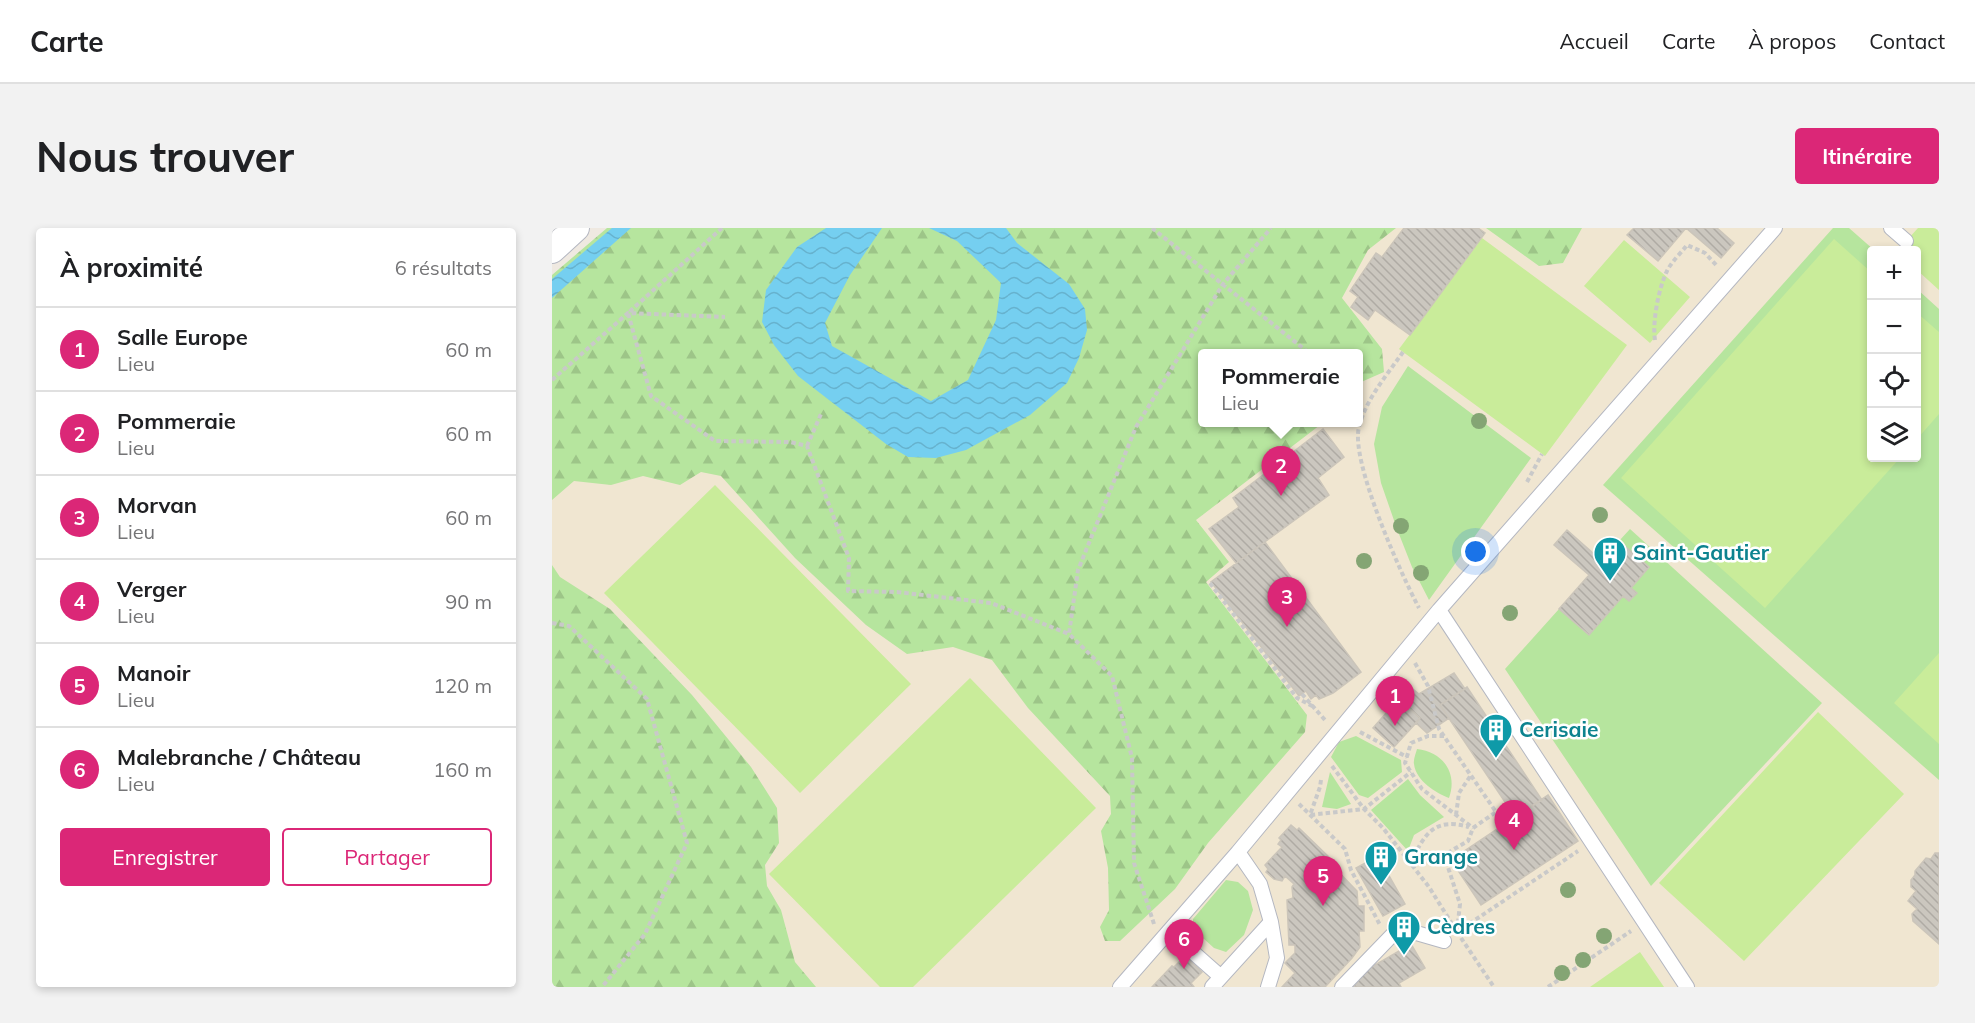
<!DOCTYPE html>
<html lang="fr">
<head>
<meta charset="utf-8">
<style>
  body { margin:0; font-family:Mulish,sans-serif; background:#f2f2f2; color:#202124 }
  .controls { position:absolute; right:18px; top:18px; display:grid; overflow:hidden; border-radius:6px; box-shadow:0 3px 9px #0003 }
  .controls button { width:54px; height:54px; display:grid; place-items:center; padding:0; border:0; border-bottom:2px solid #e0e0e0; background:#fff; color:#202124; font:30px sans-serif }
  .you { position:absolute; left:924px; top:324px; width:21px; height:21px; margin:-15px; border:4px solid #fff; border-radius:50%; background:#1a73e8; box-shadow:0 0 0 9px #1a73e833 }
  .badge { display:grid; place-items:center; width:39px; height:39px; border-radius:50%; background:#db2777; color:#fff; font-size:20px; font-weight:700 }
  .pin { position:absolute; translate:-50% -50px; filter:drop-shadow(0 2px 3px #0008) }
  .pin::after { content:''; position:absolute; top:32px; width:21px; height:18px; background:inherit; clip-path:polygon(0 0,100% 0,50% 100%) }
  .popup { position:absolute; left:646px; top:121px; width:165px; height:78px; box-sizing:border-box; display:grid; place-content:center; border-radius:6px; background:#fff; filter:drop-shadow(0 2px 4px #0005); font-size:20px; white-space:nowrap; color:#757577 }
  .popup b { font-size:22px; color:#202124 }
  .popup::after { content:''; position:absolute; left:50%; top:100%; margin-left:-12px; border:12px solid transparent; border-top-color:#fff }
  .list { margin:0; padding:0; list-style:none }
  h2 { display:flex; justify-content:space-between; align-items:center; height:78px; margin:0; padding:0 24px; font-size:26px }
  h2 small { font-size:20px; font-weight:400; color:#757577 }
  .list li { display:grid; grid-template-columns:39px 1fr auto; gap:18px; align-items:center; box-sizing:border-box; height:84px; padding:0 24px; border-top:2px solid #e0e0e0 }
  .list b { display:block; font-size:22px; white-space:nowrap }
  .list p { margin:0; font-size:20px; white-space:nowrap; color:#757577 }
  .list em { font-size:20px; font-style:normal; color:#757577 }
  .actions { display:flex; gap:12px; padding:18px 24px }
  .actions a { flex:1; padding:14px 0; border:2px solid #db2777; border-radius:6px; text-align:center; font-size:21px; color:#db2777 }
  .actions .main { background:#db2777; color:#fff }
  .icon { flex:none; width:33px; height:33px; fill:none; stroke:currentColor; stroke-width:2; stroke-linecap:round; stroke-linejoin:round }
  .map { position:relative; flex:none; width:1387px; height:759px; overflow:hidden; border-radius:6px }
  header { display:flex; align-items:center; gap:36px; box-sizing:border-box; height:84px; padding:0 30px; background:#fff; border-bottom:2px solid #e0e0e0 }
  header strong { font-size:28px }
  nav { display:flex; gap:33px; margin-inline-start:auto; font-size:21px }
  .intro { display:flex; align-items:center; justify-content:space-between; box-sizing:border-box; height:144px; padding:0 36px }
  h1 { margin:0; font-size:42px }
  .button { padding:15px 27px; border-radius:6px; background:#db2777; color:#fff; font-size:21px; font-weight:700 }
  main { display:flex; gap:36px; padding:0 36px }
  aside { flex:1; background:#fff; border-radius:6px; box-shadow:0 3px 9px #0003 }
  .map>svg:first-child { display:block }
  .education { fill:#f0e6d1; fill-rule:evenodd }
  .grass { fill:#b6e59e }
  .forest { fill:url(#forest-firs) }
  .pitch { fill:#c9ec9a }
  .water { fill:url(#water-waves) }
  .building { fill:url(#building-back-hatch); stroke:#cbc5ba; stroke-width:1.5 }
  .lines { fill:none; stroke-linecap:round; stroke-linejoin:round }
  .lane-casing { stroke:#b4b7c1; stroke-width:16 }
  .street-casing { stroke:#b4b7c1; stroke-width:28 }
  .path { stroke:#c9c9c9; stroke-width:4; stroke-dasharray:4.5 3; stroke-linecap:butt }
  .lane { stroke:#fff; stroke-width:14 }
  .street { stroke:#fff; stroke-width:26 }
  .tree { fill:#84a574 }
  .labels { text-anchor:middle; stroke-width:5; stroke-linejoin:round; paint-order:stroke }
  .culture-label { font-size:21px; font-weight:bold; fill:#0d838f; stroke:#fff; text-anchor:start }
</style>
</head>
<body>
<header>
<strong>Carte</strong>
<nav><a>Accueil</a><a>Carte</a><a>À propos</a><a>Contact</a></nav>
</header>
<div class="intro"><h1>Nous trouver</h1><a class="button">Itinéraire</a></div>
<main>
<aside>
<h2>À proximité<small>6 résultats</small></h2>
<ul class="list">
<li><span class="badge">1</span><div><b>Salle Europe</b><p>Lieu</p></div><em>60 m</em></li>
<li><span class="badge">2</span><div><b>Pommeraie</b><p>Lieu</p></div><em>60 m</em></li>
<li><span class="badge">3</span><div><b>Morvan</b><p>Lieu</p></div><em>60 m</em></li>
<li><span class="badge">4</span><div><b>Verger</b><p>Lieu</p></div><em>90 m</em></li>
<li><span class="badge">5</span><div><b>Manoir</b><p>Lieu</p></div><em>120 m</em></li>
<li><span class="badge">6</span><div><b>Malebranche / Château</b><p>Lieu</p></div><em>160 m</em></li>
</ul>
<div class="actions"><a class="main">Enregistrer</a><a>Partager</a></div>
</aside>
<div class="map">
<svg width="1387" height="759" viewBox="0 0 1387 759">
  <defs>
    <pattern id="forest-firs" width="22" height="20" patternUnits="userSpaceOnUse" patternTransform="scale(1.5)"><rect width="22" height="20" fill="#b6e59e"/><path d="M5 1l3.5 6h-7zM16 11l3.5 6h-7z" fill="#9dc588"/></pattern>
    <pattern id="water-waves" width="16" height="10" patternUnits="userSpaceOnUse" patternTransform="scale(1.5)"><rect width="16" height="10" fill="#75cff0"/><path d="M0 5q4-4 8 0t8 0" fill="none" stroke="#66b2ce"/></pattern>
    <pattern id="building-back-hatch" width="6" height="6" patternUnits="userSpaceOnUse" patternTransform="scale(1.5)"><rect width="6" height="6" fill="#cbc7bf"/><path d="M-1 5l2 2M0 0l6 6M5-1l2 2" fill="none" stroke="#afaba4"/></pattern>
  </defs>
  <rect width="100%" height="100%" fill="#efe9e1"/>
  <path class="education" d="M 98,0 L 1387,0 L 1387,759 L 30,759 L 0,661 L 0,98 ZM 1320,22 L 1364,22 L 1364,230 L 1320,230 ZM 651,125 L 807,125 L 807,194 L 651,194 Z"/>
  <path class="grass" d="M 1281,0 L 1297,0 L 1322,22 L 1320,22 L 1320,230 L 1364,230 L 1365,61 L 1387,81 L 1387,552 L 1051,257 Z
    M 856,138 L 979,230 L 877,372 L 860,339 L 845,301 L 829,255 L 822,216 L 830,179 Z
    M 1078,301 L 1270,475 L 1099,658 L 953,441 L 1007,381 L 1037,407 L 1071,368 L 1077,373 L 1084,365 L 1079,360 L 1097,339 L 1067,313 Z
    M 804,508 L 849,532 L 850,544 L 816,570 L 807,567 L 779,529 L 787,514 Z
    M 865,521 C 891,524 906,545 897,570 C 884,565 864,553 862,536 C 861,532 864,525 865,521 Z
    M 778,544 L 799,576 L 785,581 L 770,579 Z
    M 856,551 L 868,567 L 892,589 L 862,607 L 856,623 L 819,582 Z
    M 674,652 L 686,654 L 696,663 L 701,682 L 692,707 L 674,724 L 662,720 L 641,701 L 641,691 Z"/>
  <path class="forest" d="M 55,0 L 844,0 L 816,22 L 790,70 L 830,121 L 832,144 L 807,155 L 807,125 L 651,125 L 651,194 L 775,195 L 768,197 L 644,292 L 677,334 L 654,354 L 755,487 L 753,504 L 656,615 L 623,661 L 568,713 L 553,713 L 548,699 L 557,682 L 556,640 L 549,603 L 559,586 L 558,568 L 476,480 L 440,432 L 401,419 L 355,426 L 314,397 L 243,330 L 169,248 L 149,244 L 128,257 L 91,248 L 59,257 L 22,253 L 0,272 L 0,47 Z
    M 934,0 L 1030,0 L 1011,35 L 987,38 Z
    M 0,337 L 8,349 L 58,381 L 140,467 L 199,539 L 225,580 L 227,615 L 213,637 L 215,658 L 229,682 L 243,734 L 264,759 L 0,759 Z"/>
  <path class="pitch" d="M 1366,0 L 1387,0 L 1387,62 L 1365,42 L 1364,22 L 1346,22 Z
    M 930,10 L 1075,117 L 993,228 L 847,121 Z
    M 1282,11 L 1319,44 L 1320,230 L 1348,230 L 1213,380 L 1069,250 Z
    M 1072,12 L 1138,69 L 1098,115 L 1032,58 Z
    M 1364,84 L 1387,104 L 1387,186 L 1365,211 Z
    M 163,257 L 359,456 L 248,565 L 52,365 Z
    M 1387,425 L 1387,516 L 1342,475 Z
    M 418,450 L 544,580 L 361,759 L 328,759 L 217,646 Z
    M 1266,484 L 1352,566 L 1192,733 L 1107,655 Z
    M 1088,724 L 1112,759 L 1038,759 Z"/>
  <path class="water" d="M 60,0 L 79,0 L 0,70 L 0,51 Z
    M 274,0 L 330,0 L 298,47 L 273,95 L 280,118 L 379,173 L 416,152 L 444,92 L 449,55 L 405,13 L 377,0 L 454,0 L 465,15 L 517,56 L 533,81 L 535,102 L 527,130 L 515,155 L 478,187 L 414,222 L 384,230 L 356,229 L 334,216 L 246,148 L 222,117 L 210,94 L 214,62 L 245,19 Z"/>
  <path class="building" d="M 852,0 L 926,0 L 933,5 L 858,107 L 823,82 L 816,92 L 799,79 L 806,69 L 798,63 L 824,25 L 830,29 Z
    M 1082,0 L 1134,0 L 1106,33 L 1075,7 Z
    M 1134,0 L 1165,0 L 1182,15 L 1169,30 Z
    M 771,201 L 792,229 L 766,250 L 777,267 L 684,335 L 657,301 L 687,279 L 681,270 Z
    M 1015,302 L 1050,333 L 1067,313 L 1097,339 L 1079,360 L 1085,365 L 1077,373 L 1071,368 L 1037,407 L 1007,381 L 1037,347 L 1002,317 Z
    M 713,314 L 809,444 L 781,465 L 767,471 L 764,467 L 759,471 L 754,463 L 747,468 L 659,354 Z
    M 713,314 L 809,444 L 781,465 L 767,471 L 764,467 L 759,471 L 754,463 L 747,468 L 659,354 Z
    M 902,445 L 913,461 L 915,459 L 990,572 L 963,589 L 897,490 L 875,505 L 864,495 L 842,519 L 821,500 L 843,475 L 837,470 L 851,453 L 867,466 Z
    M 902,445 L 913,461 L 888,477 L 897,490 L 875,505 L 864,495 L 868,490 L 847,471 L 843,475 L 837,470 L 851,453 L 867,466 Z
    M 915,459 L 990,572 L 963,589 L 888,477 Z
    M 847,471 L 868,490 L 842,519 L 821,500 Z
    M 996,567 L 1026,613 L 929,677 L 899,632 Z
    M 739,597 L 745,602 L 747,600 L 777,629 L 775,632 L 805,663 L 806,678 L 812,678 L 812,703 L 807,703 L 808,719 L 800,730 L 773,759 L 730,759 L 743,745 L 733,735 L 743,725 L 743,717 L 737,717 L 735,672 L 741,670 L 740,659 L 742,656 L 733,648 L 730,653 L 722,651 L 714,644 L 716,641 L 713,637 L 730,619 L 726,616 L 729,612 L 727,610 Z
    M 1383,625 L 1387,625 L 1387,716 L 1361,693 L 1360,686 L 1365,681 L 1356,673 L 1364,663 L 1359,659 L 1359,652 L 1363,647 L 1363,643 L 1374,630 L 1379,631 Z
    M 826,628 L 853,676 L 831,688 L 804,640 Z
    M 859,716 L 873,740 L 847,755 L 849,759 L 801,759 L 816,741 Z
    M 633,728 L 650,744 L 639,755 L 642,759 L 600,759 L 620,738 L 622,739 Z"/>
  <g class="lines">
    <g class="lane-casing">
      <path id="lane" d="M 1339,0 L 1354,13
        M 887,382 L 1135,759
        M 686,624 L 887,382 L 1223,0
        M 617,703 L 669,749
        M 568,759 L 686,624 L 708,656 L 719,694 L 725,730 L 716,759
        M 660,759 L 719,694
        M 790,759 L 847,700 L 892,713"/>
    </g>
    <g class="street-casing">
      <path id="street" d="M 0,22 L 24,0"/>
    </g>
    <path class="path" d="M 170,0 L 76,85 L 99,168 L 163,213 L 238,214 L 255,218 L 297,330 L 296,363 L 345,364 L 439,375 L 517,406
      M 600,0 L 757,125
      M 1103,112 C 1100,94 1107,59 1115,43 C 1120,33 1129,25 1135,17 L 1153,25 L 1166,39
      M 851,124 C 835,147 814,171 807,199 C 798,233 849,346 867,380
      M 0,152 L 76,85 L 173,89
      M 255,218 L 269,186
      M 975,254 L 990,226
      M 658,355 L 745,470 L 762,479
      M 0,395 L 17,398 L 95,471 L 135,615 L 93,706 L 50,759
      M 863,435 L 876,458 L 887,501 L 944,584 L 921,600 L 916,613 L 892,627 L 908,676 L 905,703
      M 750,466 L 773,492
      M 808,504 L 855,529
      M 892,508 L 876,508 L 859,515 L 853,535 L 870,561 L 921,600
      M 780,538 L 812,581 L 831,600 L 877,659 L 902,699
      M 769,552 L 768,559 L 758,587 L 812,581 L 859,544
      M 747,576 L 793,621 L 799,642 L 828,697
      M 904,587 L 907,565 L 919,547
      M 859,635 C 872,606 882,589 917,599
      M 602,696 L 582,635 L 580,530 L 560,448 L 517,406 L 526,342 L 584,199 L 671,56 L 719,0
      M 905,704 L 1026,623
      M 909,710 L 942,759
      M 996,759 L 1079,703"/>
    <use href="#lane" class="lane"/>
    <use href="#street" class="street"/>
  </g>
  <g class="tree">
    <circle cx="927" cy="193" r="8"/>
    <circle cx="1048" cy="287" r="8"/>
    <circle cx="849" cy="298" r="8"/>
    <circle cx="812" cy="333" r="8"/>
    <circle cx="869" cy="345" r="8"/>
    <circle cx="958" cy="385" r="8"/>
    <circle cx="1016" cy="662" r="8"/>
    <circle cx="1052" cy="708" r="8"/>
    <circle cx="1031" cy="732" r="8"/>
    <circle cx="1010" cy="745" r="8"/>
  </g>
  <defs>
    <g id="building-pin" transform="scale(1.725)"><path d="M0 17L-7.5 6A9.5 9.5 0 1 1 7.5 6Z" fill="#0f9aa8" stroke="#fff"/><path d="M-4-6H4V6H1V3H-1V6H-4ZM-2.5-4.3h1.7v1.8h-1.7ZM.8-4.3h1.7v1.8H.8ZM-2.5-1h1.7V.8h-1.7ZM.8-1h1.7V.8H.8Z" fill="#fff"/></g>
  </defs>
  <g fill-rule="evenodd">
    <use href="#building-pin" x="1058" y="325"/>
    <use href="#building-pin" x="944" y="502"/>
    <use href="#building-pin" x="829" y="629"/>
    <use href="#building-pin" x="852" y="699"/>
  </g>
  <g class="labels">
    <g class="culture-label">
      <text x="1081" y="332">Saint-Gautier</text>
      <text x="967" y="509">Cerisaie</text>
      <text x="852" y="636">Grange</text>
      <text x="875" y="706">Cèdres</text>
    </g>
  </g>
</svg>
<div class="controls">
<button>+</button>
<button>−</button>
<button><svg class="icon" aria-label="locate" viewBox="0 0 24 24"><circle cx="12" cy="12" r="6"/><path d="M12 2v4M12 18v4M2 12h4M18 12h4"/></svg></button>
<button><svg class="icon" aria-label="layers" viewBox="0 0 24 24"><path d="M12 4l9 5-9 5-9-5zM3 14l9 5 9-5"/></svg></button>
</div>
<div class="you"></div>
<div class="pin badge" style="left:843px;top:498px">1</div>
<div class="pin badge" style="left:729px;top:268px">2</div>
<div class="popup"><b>Pommeraie</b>Lieu</div>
<div class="pin badge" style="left:735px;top:399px">3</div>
<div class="pin badge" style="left:962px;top:622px">4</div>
<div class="pin badge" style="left:771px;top:678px">5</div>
<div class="pin badge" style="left:632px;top:741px">6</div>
</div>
</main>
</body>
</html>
